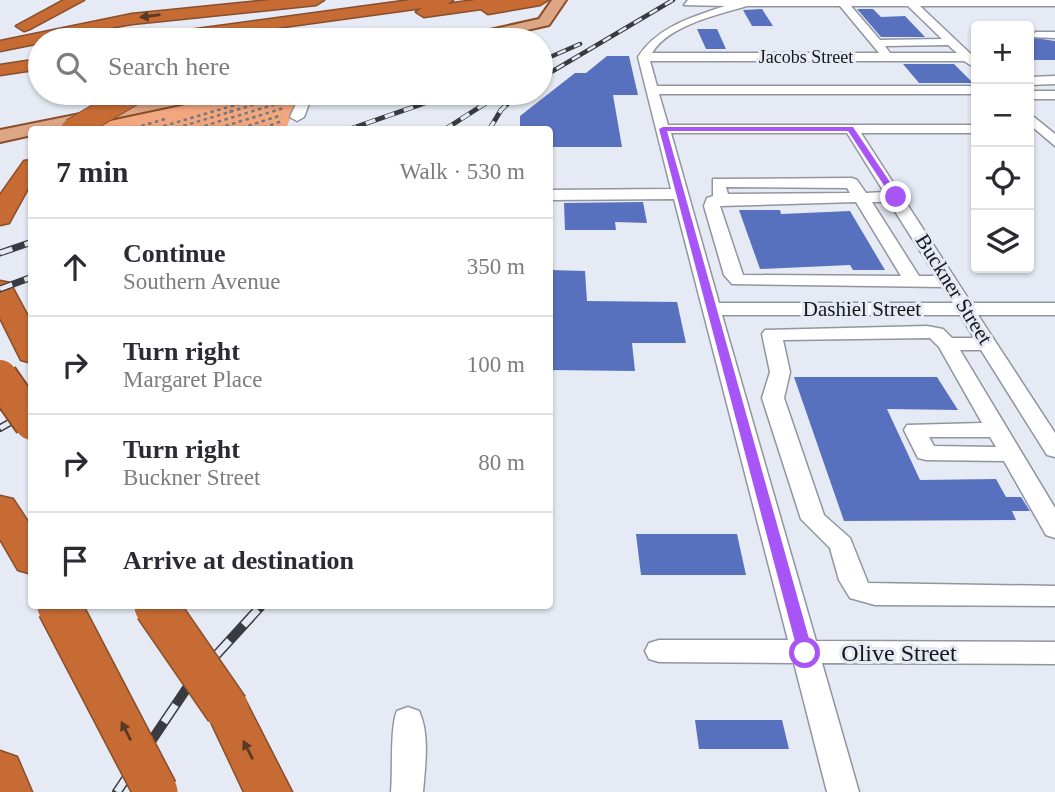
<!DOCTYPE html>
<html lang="en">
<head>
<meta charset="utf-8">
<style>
  body { margin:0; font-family:"Times New Roman",serif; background:#f7f7f7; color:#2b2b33 }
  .controls { position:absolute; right:21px; top:21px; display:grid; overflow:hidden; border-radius:7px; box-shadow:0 2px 5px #0004 }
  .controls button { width:63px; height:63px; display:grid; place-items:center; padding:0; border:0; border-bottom:2px solid #e1e1e2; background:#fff; color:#2b2b33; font:35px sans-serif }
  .stop { position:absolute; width:21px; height:21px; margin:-16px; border:5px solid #a855f7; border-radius:50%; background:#fff }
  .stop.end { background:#a855f7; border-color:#fff; box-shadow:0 2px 7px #0008 }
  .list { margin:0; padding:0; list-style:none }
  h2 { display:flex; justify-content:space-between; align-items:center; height:91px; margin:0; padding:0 28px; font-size:30px }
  h2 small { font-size:23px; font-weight:400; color:#7c7c81 }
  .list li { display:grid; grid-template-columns:46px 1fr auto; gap:21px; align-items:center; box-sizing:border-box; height:98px; padding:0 28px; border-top:2px solid #e1e1e2 }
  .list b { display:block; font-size:26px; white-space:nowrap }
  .list p { margin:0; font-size:23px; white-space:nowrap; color:#7c7c81 }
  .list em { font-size:23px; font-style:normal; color:#7c7c81 }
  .icon { flex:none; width:38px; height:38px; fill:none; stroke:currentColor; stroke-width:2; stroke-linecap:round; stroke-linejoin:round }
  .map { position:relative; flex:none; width:1055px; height:792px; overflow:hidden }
  .search { position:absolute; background:#fff; box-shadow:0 2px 5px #0004; left:28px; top:28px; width:525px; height:77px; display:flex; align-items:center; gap:18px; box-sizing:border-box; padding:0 24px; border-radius:38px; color:#7c7c81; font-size:26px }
  .panel { position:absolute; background:#fff; box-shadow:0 2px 5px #0004; left:28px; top:126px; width:525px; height:483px; border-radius:7px }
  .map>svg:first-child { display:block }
  .green { fill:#f2a77f }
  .building { fill:#5871be }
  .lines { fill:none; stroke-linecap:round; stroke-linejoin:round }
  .minor-casing { stroke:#91959f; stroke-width:3 }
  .major-casing { stroke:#884e2b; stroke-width:4 }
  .highway-casing { stroke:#884e2b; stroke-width:3 }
  .path-far1 { stroke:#75787f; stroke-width:2; stroke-dasharray:2.5 2.5; stroke-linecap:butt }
  .path { stroke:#75787f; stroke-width:2.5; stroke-dasharray:3.5 3.5; stroke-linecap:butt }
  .minor { fill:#fff; fill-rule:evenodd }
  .major { fill:#dda685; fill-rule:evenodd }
  .highway { fill:#c66b34; fill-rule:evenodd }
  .rail-far4-casing { stroke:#393b40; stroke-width:4.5 }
  .rail-far3-casing { stroke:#393b40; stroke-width:5 }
  .rail-far2-casing { stroke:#393b40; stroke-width:7 }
  .rail-far1-casing { stroke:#393b40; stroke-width:8 }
  .rail-casing { stroke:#393b40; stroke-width:10 }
  .rail-far4 { stroke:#e6eaf4; stroke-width:2.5; stroke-dasharray:9; stroke-linecap:butt }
  .rail-far3 { stroke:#e6eaf4; stroke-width:3.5; stroke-dasharray:10; stroke-linecap:butt }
  .rail-far2 { stroke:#e6eaf4; stroke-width:4.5; stroke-dasharray:13; stroke-linecap:butt }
  .rail-far1 { stroke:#e6eaf4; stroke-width:5; stroke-dasharray:17; stroke-linecap:butt }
  .rail { stroke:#e6eaf4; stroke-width:7; stroke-dasharray:21; stroke-linecap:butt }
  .highway-bridge-far3-casing { stroke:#884e2b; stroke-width:19; stroke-linecap:butt }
  .highway-bridge-far2-casing { stroke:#884e2b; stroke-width:24; stroke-linecap:butt }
  .highway-bridge-far1-casing { stroke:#884e2b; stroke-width:38; stroke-linecap:butt }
  .highway-bridge-casing { stroke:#884e2b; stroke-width:46; stroke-linecap:butt }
  .highway-bridge-far3 { stroke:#c66b34; stroke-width:18 }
  .highway-bridge-far2 { stroke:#c66b34; stroke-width:22 }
  .highway-bridge-far1 { stroke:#c66b34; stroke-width:34 }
  .highway-bridge { stroke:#c66b34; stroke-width:43 }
  .oneway { fill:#5c3925 }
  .route { fill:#a855f7 }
  .labels { text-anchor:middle; stroke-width:6; stroke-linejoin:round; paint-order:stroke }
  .far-street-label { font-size:18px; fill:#16181b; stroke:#e6eaf4 }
  .street-label { font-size:21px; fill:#16181b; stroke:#e6eaf4 }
  .near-street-label { font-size:24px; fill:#16181b; stroke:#e6eaf4 }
</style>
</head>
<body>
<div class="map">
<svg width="1055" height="792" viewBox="0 0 1055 792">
  <rect width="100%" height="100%" fill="#e6eaf4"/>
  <path class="green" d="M 234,93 L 301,93 L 287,126 L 276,129 L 80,130 L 89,123 Z"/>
  <path class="building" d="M 762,9 L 773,26 L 752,26 L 743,10 Z
    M 857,9 L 873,9 L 881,17 L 905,16 L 925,37 L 881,37 Z
    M 697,29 L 717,29 L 726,49 L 706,49 Z
    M 1029,37 L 1055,41 L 1055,60 L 1029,60 Z
    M 607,56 L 629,56 L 638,95 L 613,95 L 622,147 L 550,147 L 550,130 L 520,130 L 520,116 L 575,73 L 586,73 Z
    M 903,64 L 954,64 L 973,83 L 919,83 Z
    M 643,202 L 647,223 L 615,222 L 616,230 L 565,230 L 564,203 Z
    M 739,210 L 780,210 L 781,214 L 850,211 L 885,270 L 853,270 L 850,265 L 760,269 Z
    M 550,270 L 585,271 L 587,301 L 677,302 L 686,343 L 632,343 L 635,371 L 550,370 Z
    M 794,377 L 937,377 L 958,410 L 887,409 L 920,480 L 996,479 L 1006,497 L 1021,497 L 1030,511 L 1012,511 L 1016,520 L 844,521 Z
    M 636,534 L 737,534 L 746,575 L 641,575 Z
    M 695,720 L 782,720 L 789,749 L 699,749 Z"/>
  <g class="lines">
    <g class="minor-casing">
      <path id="minor" d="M 688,0 L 1055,0 L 1055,6 L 920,6 L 976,59 L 976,65 L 972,66 L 964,61 L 650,61 L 657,86 L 976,86 L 976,94 L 659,94 L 668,125 L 976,125 L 976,133 L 861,133 L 971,303 L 1055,303 L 1055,315 L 978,315 L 1055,433 L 1055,457 L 1047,455 L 981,350 L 960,350 L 1055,508 L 1055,538 L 1046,535 L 1004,461 L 926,460 L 918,458 L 904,430 L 907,425 L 982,423 L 939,347 L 930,338 L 783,340 L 790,372 L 784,398 L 824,515 L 850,538 L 868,583 L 1055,586 L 1055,606 L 875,605 L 850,598 L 839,580 L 830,548 L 801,519 L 762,398 L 770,372 L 762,334 L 765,330 L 927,326 L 943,329 L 952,338 L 974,338 L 960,315 L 722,315 L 816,641 L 1055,642 L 1055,664 L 822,663 L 859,792 L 827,792 L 794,663 L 659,662 L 649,659 L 645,651 L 649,643 L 659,640 L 788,640 L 674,199 L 550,200 L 550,190 L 671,189 L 638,57 C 657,27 692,17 725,6 L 684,5 ZM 747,6 L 840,6 L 879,53 L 652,53 C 669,25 717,15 747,6 ZM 851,6 L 908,6 L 942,39 L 880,40 ZM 948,45 L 957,53 L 890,53 L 885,46 ZM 671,133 L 847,133 L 884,192 L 866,193 L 857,180 L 852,178 L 713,179 L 713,196 L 707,198 L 704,206 L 724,275 L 732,284 L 943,287 L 953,303 L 719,303 ZM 726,187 L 847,188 L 850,193 L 728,194 ZM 856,202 L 901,276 L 743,275 L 720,206 ZM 872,202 L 889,202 L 936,276 L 919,276 ZM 929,437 L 990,437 L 996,447 L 934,446 Z
        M 1036,32 L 1055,32 L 1055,38 L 1032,37 L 1030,35 Z
        M 1055,76 L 1055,84 L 1029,85 L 1029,77 Z
        M 1029,91 L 1055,91 L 1055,99 L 1029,99 Z
        M 301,93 L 313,93 L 304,117 L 297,121 L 290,117 Z
        M 1029,113 L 1055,134 L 1055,146 L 1029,124 Z
        M 408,707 L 419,711 C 430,734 425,767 423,792 L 391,792 C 393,771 390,727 397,711 Z"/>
    </g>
    <g class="major-casing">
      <path id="major" d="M 552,0 L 566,0 L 549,25 L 482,40 L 456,40 L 458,37 L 539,19 Z
        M 185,93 L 217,93 L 209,98 L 58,130 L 32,130 L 32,135 L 0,142 L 0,130 Z"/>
    </g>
    <g class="highway-casing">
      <path id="highway" d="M 64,0 L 84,0 L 30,29 L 24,31 L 16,26 Z
        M 271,0 L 324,0 L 316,5 L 132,24 L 40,40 L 40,43 L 0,51 L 0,41 L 132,14 Z
        M 411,0 L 453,0 L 447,4 L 476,0 L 548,0 L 540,5 L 488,14 L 481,9 L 424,17 L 416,12 L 422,8 L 187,40 L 144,40 L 152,35 Z
        M 40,59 L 40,69 L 0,75 L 0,65 Z
        M 32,160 L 32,181 L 9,223 L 0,225 L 0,195 L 24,161 Z
        M 0,281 L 10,283 L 32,324 L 32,363 L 21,360 L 0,318 Z
        M 0,496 L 13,499 L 32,528 L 32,574 L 18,570 L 0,539 Z
        M 227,690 L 243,696 L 292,792 L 244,792 L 205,709 L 211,696 Z
        M 0,751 L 17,757 L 32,792 L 0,792 Z"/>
    </g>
    <path class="path-far1" d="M 238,96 L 239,93
      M 247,96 L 258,93
      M 267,96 L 278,93
      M 283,96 L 290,94"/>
    <path class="path" d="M 219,104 L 253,94
      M 230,113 L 238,94
      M 128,130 L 168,118
      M 150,130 L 273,94
      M 170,130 L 289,94
      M 191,130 L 286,101
      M 212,130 L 284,108
      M 235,130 L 282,115
      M 257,130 L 282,121"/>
    <use href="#minor" class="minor"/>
    <use href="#major" class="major"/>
    <use href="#highway" class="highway"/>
    <g class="rail-far4-casing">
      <path id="rail-far4" d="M 541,61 L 580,44
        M 541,78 L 673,0
        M 446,96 L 455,93
        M 497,96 L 502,93
        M 516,96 L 519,93"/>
    </g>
    <g class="rail-far3-casing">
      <path id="rail-far3" d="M 347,130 L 451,94
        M 444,130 L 500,94
        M 489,130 L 501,110 L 518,94"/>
    </g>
    <g class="rail-far2-casing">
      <path id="rail-far2" d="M 0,253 L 32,242
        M 0,289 L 32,277"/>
    </g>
    <g class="rail-far1-casing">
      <path id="rail-far1" d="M 0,428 L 32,410"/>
    </g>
    <g class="rail-casing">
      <path id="rail" d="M 117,792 L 189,685 L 261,606"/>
    </g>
    <use href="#rail-far4" class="rail-far4"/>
    <use href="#rail-far3" class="rail-far3"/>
    <use href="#rail-far2" class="rail-far2"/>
    <use href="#rail-far1" class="rail-far1"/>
    <use href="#rail" class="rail"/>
    <g class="highway-bridge-far3-casing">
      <path id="highway-bridge-far3" d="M 130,96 L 135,93"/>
    </g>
    <g class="highway-bridge-far2-casing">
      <path id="highway-bridge-far2" d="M 72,130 L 133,94"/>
    </g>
    <g class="highway-bridge-far1-casing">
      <path id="highway-bridge-far1" d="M 0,377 L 32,423"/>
    </g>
    <g class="highway-bridge-casing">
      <path id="highway-bridge" d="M 59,606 L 156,792
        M 156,606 L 227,709"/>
    </g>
    <use href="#highway-bridge-far3" class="highway-bridge-far3"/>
    <use href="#highway-bridge-far2" class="highway-bridge-far2"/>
    <use href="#highway-bridge-far1" class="highway-bridge-far1"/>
    <use href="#highway-bridge" class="highway-bridge"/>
  </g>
  <defs><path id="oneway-solid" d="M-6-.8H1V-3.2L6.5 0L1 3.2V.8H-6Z" transform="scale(1.75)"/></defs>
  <g class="oneway">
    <use href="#oneway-solid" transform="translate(150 16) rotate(172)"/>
    <use href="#oneway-solid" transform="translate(126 731) rotate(-117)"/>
    <use href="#oneway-solid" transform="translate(248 750) rotate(-117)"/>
  </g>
  <path class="route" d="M 663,127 L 853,127 L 900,197 L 893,199 L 848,131 L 667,131 L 813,653 L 805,659 L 798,653 L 659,129 Z"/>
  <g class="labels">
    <g class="far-street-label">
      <text x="806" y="63">Jacobs Street</text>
    </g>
    <g class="street-label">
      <text transform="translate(954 289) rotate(58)" y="7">Buckner Street</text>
      <text x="862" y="316">Dashiel Street</text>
    </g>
    <g class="near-street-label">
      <text x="899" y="661">Olive Street</text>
    </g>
  </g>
</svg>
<div class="controls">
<button>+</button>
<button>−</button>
<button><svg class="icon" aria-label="locate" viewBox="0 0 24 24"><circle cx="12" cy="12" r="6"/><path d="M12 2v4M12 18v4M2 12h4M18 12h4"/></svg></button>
<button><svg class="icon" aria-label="layers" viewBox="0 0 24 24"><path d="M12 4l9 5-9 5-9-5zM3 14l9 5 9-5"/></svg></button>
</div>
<div class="stop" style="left:805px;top:653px"></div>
<div class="stop end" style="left:896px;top:197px"></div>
<div class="search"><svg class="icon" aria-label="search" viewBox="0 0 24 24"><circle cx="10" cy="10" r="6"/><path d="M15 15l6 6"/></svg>Search here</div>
<section class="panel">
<h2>7 min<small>Walk · 530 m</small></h2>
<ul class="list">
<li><svg class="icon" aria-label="ahead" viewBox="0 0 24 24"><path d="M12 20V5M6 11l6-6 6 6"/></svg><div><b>Continue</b><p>Southern Avenue</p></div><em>350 m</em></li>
<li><svg class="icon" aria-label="right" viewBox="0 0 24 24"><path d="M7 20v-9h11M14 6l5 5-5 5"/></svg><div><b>Turn right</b><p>Margaret Place</p></div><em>100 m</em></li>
<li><svg class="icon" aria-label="right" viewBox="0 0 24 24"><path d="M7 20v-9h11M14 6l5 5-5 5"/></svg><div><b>Turn right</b><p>Buckner Street</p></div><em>80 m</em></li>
<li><svg class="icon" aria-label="arrive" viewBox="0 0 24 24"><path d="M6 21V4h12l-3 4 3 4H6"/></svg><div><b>Arrive at destination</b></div></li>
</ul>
</section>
</div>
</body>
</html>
